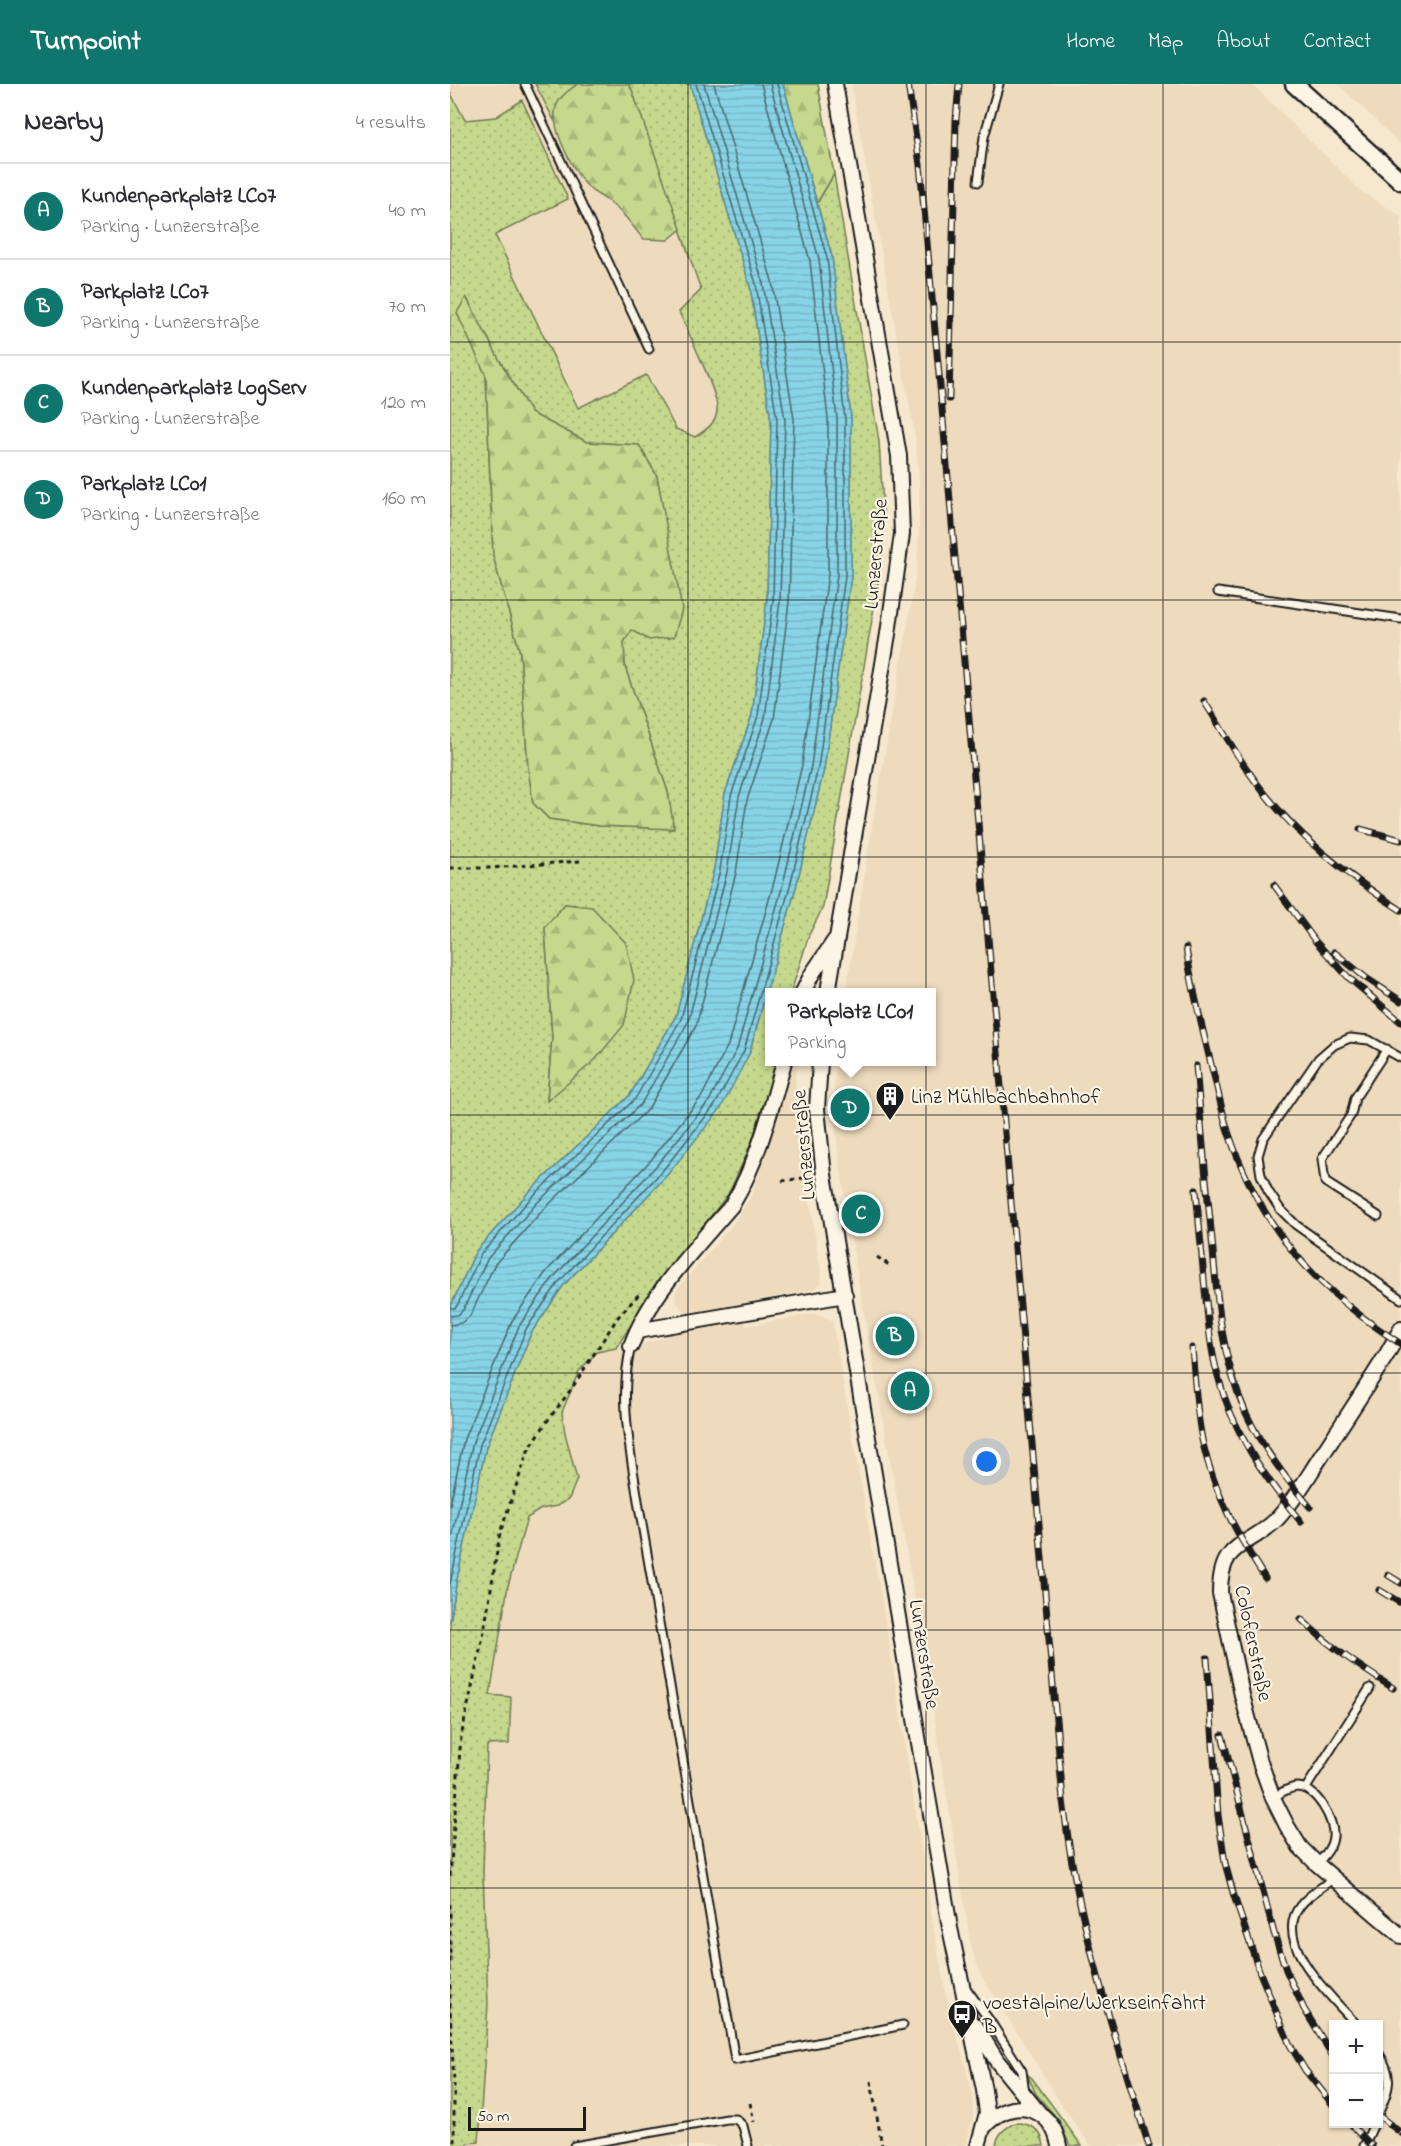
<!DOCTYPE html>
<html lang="en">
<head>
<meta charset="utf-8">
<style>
  body { margin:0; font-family:"Indie Flower",sans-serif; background:#f2f2f3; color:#2b2b33 }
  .controls { position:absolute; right:18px; bottom:18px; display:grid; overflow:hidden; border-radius:0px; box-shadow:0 2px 4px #0004 }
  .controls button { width:54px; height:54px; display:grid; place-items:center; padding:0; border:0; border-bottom:2px solid #e1e1e2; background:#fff; color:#2b2b33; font:30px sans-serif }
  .scale { position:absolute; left:18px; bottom:15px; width:118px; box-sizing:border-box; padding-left:6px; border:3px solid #1c1c1c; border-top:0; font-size:16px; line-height:21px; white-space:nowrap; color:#1c1c1c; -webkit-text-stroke:4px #fcf5e5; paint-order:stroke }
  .you { position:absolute; left:537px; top:1378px; width:21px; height:21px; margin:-15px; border:4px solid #fff; border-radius:50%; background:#1a73e8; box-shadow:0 0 0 9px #1a73e833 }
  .badge { display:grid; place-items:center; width:39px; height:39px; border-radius:50%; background:#0f766e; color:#fff; font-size:20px; font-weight:700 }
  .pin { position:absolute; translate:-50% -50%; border:3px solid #fff; box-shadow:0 2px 6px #0006 }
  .popup { position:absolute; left:315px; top:904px; width:171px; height:78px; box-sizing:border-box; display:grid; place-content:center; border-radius:0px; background:#fff; filter:drop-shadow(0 2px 4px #0005); font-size:20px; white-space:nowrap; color:#7c7c81 }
  .popup b { font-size:22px; color:#2b2b33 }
  .popup::after { content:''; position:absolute; left:50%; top:100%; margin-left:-12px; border:12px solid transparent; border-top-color:#fff }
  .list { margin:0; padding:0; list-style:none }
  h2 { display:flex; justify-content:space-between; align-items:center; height:78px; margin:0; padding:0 24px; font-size:26px }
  h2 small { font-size:20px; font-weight:400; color:#7c7c81 }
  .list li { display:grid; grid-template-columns:39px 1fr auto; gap:18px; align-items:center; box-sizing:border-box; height:96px; padding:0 24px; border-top:2px solid #e1e1e2 }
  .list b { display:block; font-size:22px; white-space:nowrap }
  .list p { margin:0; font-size:20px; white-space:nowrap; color:#7c7c81 }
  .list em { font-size:20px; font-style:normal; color:#7c7c81 }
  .map { position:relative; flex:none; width:951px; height:2062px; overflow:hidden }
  header { display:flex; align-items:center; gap:36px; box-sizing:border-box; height:84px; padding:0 30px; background:#0f766e; color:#fff }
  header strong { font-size:28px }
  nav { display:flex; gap:33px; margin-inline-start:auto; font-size:21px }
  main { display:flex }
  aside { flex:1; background:#fff }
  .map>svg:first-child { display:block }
  .built { fill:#eedbbd; fill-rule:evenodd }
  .grass { fill:url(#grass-dots); stroke:#707a54; stroke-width:1.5; fill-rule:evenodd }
  .forest { fill:url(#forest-firs); stroke:#707a54; stroke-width:1.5 }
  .water { fill:url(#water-rules); stroke:#5d8a96; stroke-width:1.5 }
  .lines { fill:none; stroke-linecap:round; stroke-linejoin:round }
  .shore { stroke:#47666d; stroke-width:1.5 }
  .service-casing { stroke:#1c1c1c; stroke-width:11 }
  .minor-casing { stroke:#1c1c1c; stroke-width:18 }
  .tertiary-casing { stroke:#1c1c1c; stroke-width:21 }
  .path { stroke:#1c1c1c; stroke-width:3; stroke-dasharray:4.5 4.5; stroke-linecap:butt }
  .service { stroke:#fcf5e5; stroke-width:7 }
  .minor { stroke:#fcf5e5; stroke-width:14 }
  .tertiary { stroke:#fcf5e5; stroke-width:16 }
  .rail-casing { stroke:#1c1c1c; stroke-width:7 }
  .rail { stroke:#fcf5e5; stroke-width:4.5; stroke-dasharray:14; stroke-linecap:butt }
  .grid { fill:none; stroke:#1c1c1c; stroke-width:1.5; stroke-opacity:0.55 }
  .labels { text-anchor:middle; stroke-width:4.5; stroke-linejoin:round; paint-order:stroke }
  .street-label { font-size:21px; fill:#1c1c1c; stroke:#fcf5e5 }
  .poi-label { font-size:21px; fill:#1c1c1c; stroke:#fcf5e5; text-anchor:start }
</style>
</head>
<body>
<header>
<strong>Turnpoint</strong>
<nav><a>Home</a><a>Map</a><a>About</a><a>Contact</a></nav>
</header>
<main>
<aside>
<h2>Nearby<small>4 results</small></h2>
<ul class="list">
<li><span class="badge">A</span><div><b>Kundenparkplatz LC07</b><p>Parking · Lunzerstraße</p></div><em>40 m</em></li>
<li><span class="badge">B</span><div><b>Parkplatz LC07</b><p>Parking · Lunzerstraße</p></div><em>70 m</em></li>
<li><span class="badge">C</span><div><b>Kundenparkplatz LogServ</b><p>Parking · Lunzerstraße</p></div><em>120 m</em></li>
<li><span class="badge">D</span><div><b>Parkplatz LC01</b><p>Parking · Lunzerstraße</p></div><em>160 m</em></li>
</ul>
</aside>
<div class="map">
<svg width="951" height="2062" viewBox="0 0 951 2062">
  <defs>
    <pattern id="grass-dots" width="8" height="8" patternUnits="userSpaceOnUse" patternTransform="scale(1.5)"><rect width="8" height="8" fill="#c5d88d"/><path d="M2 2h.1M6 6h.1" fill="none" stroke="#a9b979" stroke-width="1.8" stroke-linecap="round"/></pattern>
    <pattern id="forest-firs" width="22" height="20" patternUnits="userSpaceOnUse" patternTransform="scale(1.5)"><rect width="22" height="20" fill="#c5d88d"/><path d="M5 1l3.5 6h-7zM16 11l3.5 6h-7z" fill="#a9b979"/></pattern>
    <pattern id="water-rules" width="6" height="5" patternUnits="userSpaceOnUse" patternTransform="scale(1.5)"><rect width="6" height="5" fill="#88d4e7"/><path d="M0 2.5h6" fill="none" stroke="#75b5c6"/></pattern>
  </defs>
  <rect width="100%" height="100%" fill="#f6e8cf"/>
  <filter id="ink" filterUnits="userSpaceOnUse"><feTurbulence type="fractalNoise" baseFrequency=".0167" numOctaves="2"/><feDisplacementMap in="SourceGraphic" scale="12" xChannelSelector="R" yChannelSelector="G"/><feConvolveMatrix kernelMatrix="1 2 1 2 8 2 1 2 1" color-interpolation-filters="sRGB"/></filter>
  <g filter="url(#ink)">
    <path class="built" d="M 0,0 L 85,0 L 140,105 L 161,119 L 179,137 L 193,155 L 218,156 L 231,145 L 251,206 L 229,228 L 261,302 L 267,325 L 260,344 L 245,353 L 226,345 L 196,291 L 128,324 L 45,151 L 118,115 L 71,16 L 46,33 L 14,36 L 0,8 Z
      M 401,0 L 802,0 L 912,108 L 951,132 L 951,2062 L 641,2062 L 615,2026 L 531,1891 L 521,1863 L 470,1545 L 410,1207 L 391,1088 L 385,1042 L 384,1003 L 386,978 L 481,978 L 481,908 L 396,908 L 422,742 L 461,521 L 467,481 L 469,442 L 469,394 L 465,353 ZM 884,1940 L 928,1940 L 928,2040 L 884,2040 Z
      M 888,0 L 951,0 L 951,61 Z
      M 345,978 L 348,978 L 345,994 L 352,1068 L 372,1195 L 371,1200 L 362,1206 L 236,1229 L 227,1219 L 225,1210 L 228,1204 L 281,1142 L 302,1111 Z
      M 362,1230 L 369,1230 L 382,1236 L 439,1558 L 483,1840 L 496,1910 L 523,2011 L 523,2032 L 516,2062 L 18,2062 L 18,2059 L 29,2058 L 38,1920 L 33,1788 L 37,1660 L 61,1614 L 40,1611 L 58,1502 L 77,1434 L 91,1425 L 107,1422 L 127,1395 L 115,1349 L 112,1328 L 121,1305 L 129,1287 L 147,1268 L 166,1264 L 189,1262 L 227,1248 L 294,1235 L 296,1242 Z"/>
    <path class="grass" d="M 85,0 L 128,0 C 112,11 107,16 104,36 Z
      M 178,0 L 240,0 L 300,202 L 321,337 L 317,516 L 302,631 L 275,710 L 264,785 L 226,932 L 180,1011 L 77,1110 L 26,1167 L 0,1224 L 0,8 L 15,36 L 46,33 L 72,16 L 118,115 L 45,151 L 128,324 L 196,291 L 226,345 L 245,353 C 256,346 267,339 267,325 C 268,308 237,246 229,228 L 251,206 L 182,6 ZM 17,214 L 50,277 L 81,329 L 137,358 L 189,361 L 207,392 L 218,455 L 182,545 L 174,558 L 175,583 L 218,708 L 223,745 L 150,742 L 99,735 L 83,719 L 78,684 L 70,568 L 43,472 L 36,292 ZM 115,820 L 141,823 L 176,859 L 97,1016 L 102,953 L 95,843 Z
      M 384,90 L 429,357 L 434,439 L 432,475 L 426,512 L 373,823 L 359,851 L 341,908 L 319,908 L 319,978 L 327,978 L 301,1060 L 279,1109 L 210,1197 L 166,1264 L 147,1268 L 129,1287 L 112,1328 L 115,1349 L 127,1395 L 119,1415 L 107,1422 L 91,1425 L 77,1434 L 58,1502 L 40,1611 L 61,1613 L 59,1660 L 37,1661 L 33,1788 L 38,1920 L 29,2058 L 18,2059 L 18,2062 L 0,2062 L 0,1539 L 7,1495 L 36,1363 L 81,1249 L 113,1202 L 218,1090 L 299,970 L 346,803 L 374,685 L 401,492 L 401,334 L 382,173 L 367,119 Z
      M 577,1990 L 582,1994 L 632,2062 L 620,2062 L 609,2037 L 586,2010 Z
      M 565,2039 C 581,2039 592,2046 594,2062 L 546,2062 C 547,2050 555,2044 565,2039 Z"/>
    <path class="forest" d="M 128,0 L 178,0 L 182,6 L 231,145 L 218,156 L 193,155 C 183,142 173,128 159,118 C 153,113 145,110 140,105 C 125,91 99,43 106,23 C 109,13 119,6 128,0 Z
      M 333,0 L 368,0 L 384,90 L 367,119 Z
      M 16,213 L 50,277 L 81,329 L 137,358 L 189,361 L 207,392 L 232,525 L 224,553 L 199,556 L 182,546 L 174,558 L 175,583 L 218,708 L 224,745 L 150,742 L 99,735 L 83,719 L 78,684 L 70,568 L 43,472 L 36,292 L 7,229 Z
      M 115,820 L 142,823 L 176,859 L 184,896 L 174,941 L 145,976 L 97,1017 L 102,953 L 95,843 Z"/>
    <path class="water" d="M 240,0 L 333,0 L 382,173 L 401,334 L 401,492 L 374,685 L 346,803 L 299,970 L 271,1024 L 218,1090 L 113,1202 L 81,1249 L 36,1363 L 7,1495 L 0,1539 L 0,1224 L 26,1167 L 77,1110 L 180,1011 L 226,932 L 264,785 L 275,710 L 302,631 L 317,516 L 321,337 L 300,202 Z"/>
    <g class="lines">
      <path class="shore" d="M 0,1224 L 5,1224 L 8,1220 L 31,1170 L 81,1114 L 185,1015 L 231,935 L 270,786 L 281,712 L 308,632 L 323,517 L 327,336 L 306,200 L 246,0
        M 0,1232 L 8,1231 L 13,1226 L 38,1174 L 87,1119 L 191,1020 L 238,938 L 277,788 L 289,713 L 315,634 L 330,517 L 335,336 L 313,199 L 254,0
        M 0,1241 L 11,1239 L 20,1232 L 45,1180 L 93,1126 L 198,1025 L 246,942 L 286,789 L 297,716 L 324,635 L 339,518 L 344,335 L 322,197 L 264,0
        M 0,1421 L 14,1355 L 62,1237 L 96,1188 L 201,1076 L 252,1012 L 278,961 L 324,798 L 352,681 L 378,490 L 378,335 L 360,177 L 311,0
        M 0,1463 L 23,1358 L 69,1242 L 103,1194 L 207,1081 L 259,1017 L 287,965 L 333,800 L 361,682 L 387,491 L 387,335 L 369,175 L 320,0
        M 0,1500 L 30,1361 L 76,1245 L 109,1198 L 213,1086 L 265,1021 L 294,967 L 340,802 L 368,684 L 395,492 L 395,335 L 377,174 L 327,0"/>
      <g class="service-casing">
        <path id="service" d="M 75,0 L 199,265
          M 528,98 L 534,53 L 549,0
          M 768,508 L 951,535
          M 951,974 L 919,956 L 900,954 L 884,961 L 868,975 L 813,1055 L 808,1072 L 811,1091 L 818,1107 L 830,1125 L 846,1141 L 951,1215
          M 928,1132 L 875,1098 L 872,1075 L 901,1031 L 905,1014 L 937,965
          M 181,1262 C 168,1315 181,1370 189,1423 L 285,1976 L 453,1941
          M 856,1704 L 920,1604
          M 823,1714 C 830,1709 839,1703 848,1703 C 866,1704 885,1736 883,1753 C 882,1764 874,1772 867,1780
          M 883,1795 C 872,1803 858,1811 850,1822 C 821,1859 883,1914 906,1940
          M 516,1904 L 540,1937 L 572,1987 L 575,2008
          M 928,1968 C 944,1992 940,2005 928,2030
          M 124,2062 L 277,2035 L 286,2035 L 293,2042 L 298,2062
          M 914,2062 L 924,2040"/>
      </g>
      <g class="minor-casing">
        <path id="minor" d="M 353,908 L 362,890 L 385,856
          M 378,908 L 438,550 L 452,450 L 449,372 L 385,0
          M 370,978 L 367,1025 L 374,1091 L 500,1844 L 534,2006 L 537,2029 L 528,2062
          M 951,1245 L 937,1270 C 916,1304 894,1337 872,1371 C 858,1392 845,1416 827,1435 C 797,1465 770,1456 770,1509 L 792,1611 L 810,1678 L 823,1714 L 837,1742 L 850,1763 L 867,1780 L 951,1852
          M 187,1247 L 395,1211
          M 181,1262 C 199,1211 247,1162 282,1121 C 308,1078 321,1025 334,978
          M 525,1941 L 547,1977 L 589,2029
          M 534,2043 C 560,2012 602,2020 609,2062"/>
      </g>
      <g class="tertiary-casing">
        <path id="tertiary" d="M 844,0 L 951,97"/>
      </g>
      <path class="path" d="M 0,784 L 41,784 L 130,777
        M 332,1097 L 360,1093
        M 427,1173 L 442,1183
        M 0,1792 L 11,1653 L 34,1548 L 50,1449 L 78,1367 L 98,1336 L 120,1307 L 168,1233 L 191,1208
        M 0,1820 L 0,1924 L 4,1999 L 4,2062
        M 421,1997 L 432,2062
        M 300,2019 L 304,2038"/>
      <use href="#service" class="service"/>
      <use href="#minor" class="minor"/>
      <use href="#tertiary" class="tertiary"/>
      <g class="rail-casing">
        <path id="rail" d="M 458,0 L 470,81 L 491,313 L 613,1716 C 616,1740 619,1765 624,1789 C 641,1881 671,1972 699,2062
          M 499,315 L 506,36 L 509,0
          M 754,617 C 773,647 790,678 812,706 C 850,755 899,793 951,826
          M 910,745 L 951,756
          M 824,801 L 866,858 L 899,894 L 951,938
          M 736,864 C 742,904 752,944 762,984 C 768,1006 772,1029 779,1050 C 811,1145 867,1206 951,1260
          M 884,868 L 916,894 L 951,917
          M 746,982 C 751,1040 756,1098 762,1155 C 767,1214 771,1274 796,1329 C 812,1364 835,1394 860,1423
          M 746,1106 C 749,1139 752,1172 755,1206 C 758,1235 760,1264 768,1292 C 782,1347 815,1394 851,1438
          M 742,1264 C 745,1296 746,1329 753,1360 C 765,1410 787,1451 815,1494
          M 938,1491 L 951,1499
          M 929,1506 L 949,1518
          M 851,1535 C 879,1562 910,1583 943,1604
          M 757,1574 L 768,1731 L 775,1779 L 784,1812 L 810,1889 L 840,1961 L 855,1986 L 884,2022
          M 772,1651 L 824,1849 L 836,1886 L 854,1925 L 884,1974
          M 928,2031 L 951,2049
          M 900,2040 L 922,2062"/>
      </g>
      <use href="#rail" class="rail"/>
    </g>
  </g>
  <path class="grid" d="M 238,0 L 238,2062M 476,0 L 476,2062M 713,0 L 713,2062M 0,258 L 951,258M 0,516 L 951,516M 0,773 L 951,773M 0,1031 L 951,1031M 0,1289 L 951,1289M 0,1546 L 951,1546M 0,1804 L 951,1804"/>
  <defs>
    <g id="building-pin" transform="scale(1.5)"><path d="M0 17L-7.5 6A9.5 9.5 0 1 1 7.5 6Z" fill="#1c1c1c" stroke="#fcf5e5"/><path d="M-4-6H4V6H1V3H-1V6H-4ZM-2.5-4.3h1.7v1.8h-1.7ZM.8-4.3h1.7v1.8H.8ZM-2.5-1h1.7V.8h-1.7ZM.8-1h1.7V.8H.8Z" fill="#fff"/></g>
    <g id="bus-pin" transform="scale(1.5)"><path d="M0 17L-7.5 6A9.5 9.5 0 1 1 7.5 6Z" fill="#1c1c1c" stroke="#fcf5e5"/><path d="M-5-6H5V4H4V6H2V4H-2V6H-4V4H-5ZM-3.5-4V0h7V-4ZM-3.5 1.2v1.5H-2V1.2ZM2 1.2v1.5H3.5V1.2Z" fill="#fff"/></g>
  </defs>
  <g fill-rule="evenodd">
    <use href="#building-pin" x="440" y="1012"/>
    <use href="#bus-pin" x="512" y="1930"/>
  </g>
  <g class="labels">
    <g class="street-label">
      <text transform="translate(425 470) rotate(-85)" y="7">Lunzerstraße</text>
      <text transform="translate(353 1061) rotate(-95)" y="7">Lunzerstraße</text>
      <text transform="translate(804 1559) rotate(78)" y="7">Coloferstraße</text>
      <text transform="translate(475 1570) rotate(81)" y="7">Lunzerstraße</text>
    </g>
    <g class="poi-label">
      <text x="461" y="1019">Linz Mühlbachbahnhof</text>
      <text x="533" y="1925">voestalpine/Werkseinfahrt<tspan x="533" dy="24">B</tspan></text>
    </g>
  </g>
</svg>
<div class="controls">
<button>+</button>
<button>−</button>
</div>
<div class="scale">50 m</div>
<div class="you"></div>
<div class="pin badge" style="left:460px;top:1307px">A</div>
<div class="pin badge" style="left:445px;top:1252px">B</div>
<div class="pin badge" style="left:411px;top:1130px">C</div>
<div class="pin badge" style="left:400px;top:1024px">D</div>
<div class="popup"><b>Parkplatz LC01</b>Parking</div>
</div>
</main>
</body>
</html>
